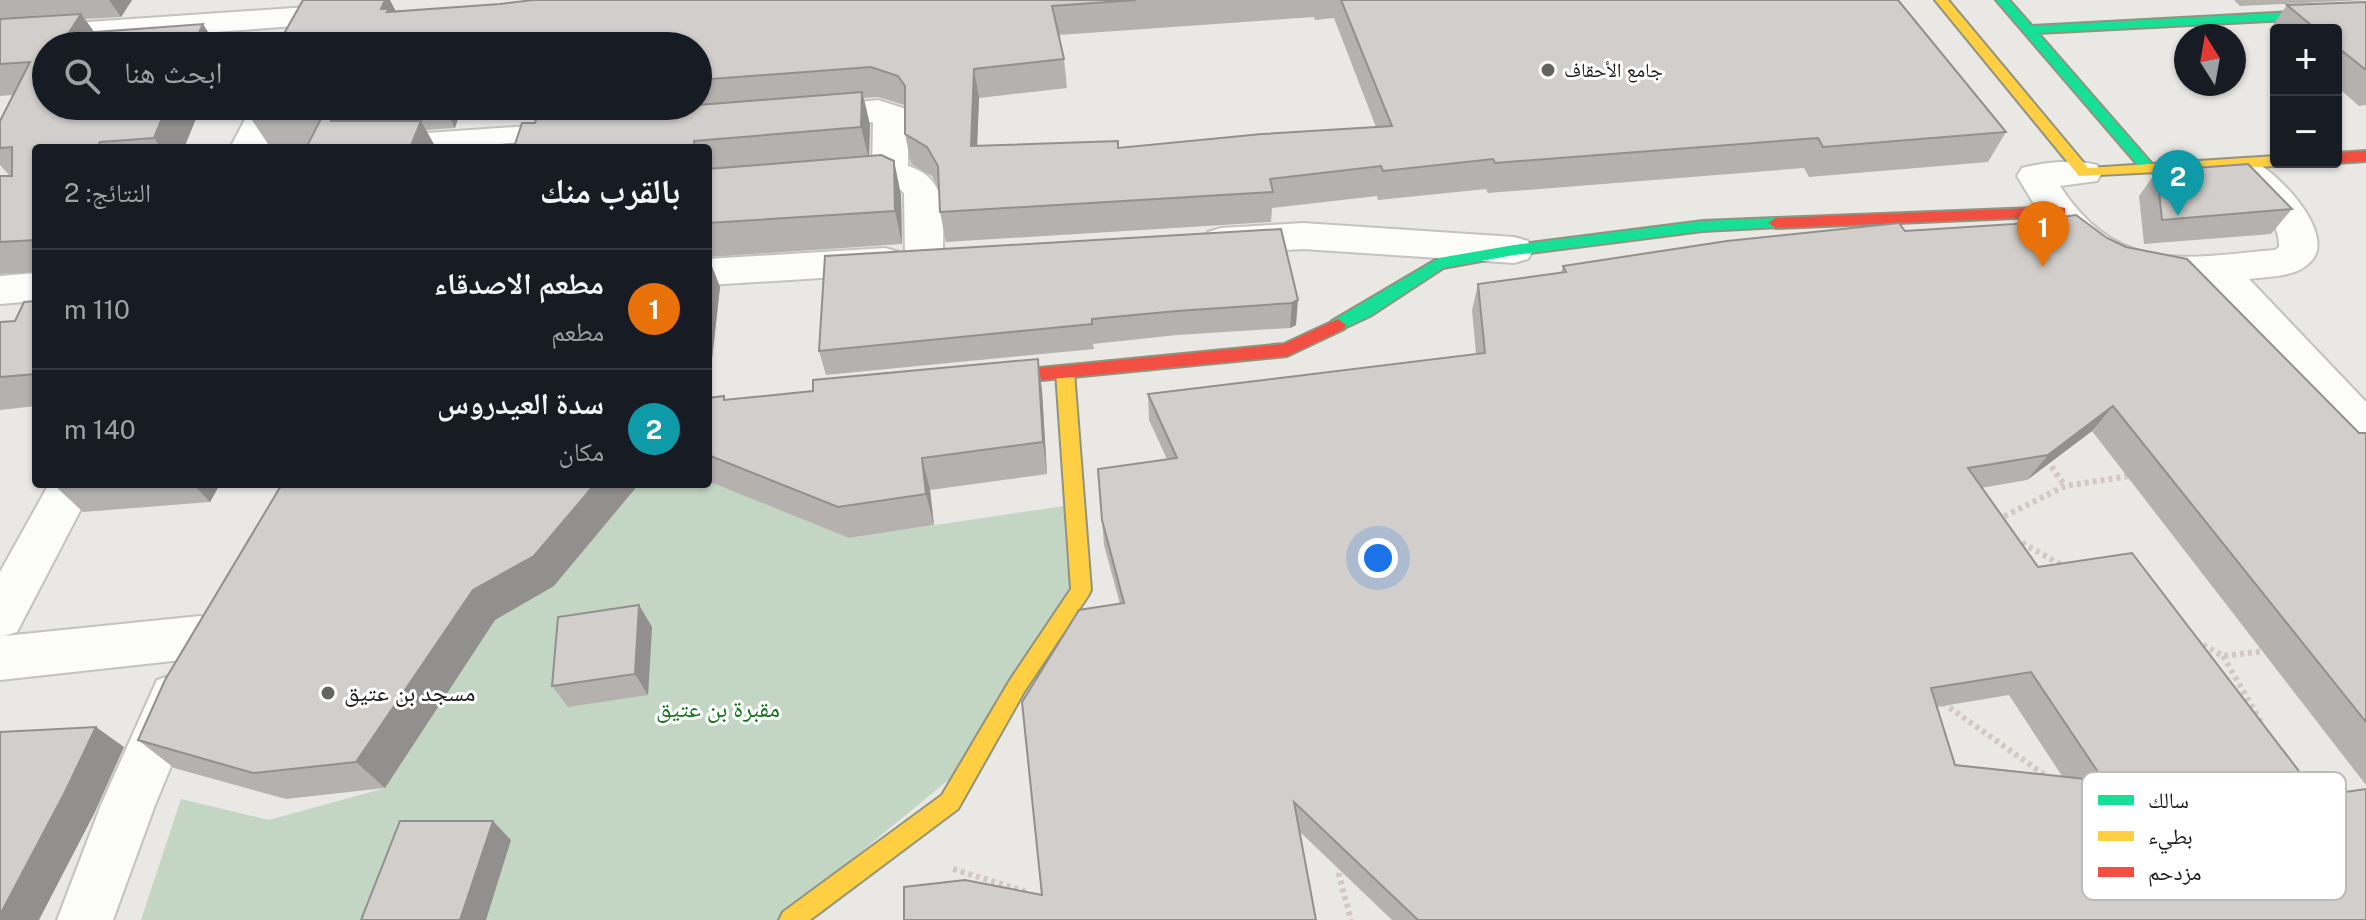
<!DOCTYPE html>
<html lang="ar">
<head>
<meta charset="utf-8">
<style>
  body { margin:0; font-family:"Public Sans","Noto Naskh Arabic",sans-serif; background:#242831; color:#f1f3f6; direction:rtl }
  .controls { position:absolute; right:24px; top:24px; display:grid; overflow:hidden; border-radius:8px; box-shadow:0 2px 6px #0004 }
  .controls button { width:72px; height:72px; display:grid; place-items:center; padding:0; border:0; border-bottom:2px solid #363941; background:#171b24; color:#f1f3f6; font:40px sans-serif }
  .compass { position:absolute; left:2174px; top:24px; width:72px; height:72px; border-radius:50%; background:#171b24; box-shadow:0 2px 6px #0004; rotate:349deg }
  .you { position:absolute; left:1378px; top:558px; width:28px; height:28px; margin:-20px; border:6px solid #fff; border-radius:50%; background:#1a73e8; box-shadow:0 0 0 12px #1a73e833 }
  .badge { display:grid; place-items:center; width:52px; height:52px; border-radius:50%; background:#b1b2b3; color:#fff; font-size:26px; font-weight:700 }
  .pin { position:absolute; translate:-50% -66px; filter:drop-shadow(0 2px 4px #0008) }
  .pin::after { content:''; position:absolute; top:42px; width:28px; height:24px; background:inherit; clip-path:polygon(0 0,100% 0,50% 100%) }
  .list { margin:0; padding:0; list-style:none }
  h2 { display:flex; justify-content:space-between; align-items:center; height:104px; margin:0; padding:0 32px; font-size:34px }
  h2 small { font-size:26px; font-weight:400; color:#9ea1a6 }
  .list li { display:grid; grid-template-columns:52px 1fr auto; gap:24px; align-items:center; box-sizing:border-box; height:120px; padding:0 32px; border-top:2px solid #363941 }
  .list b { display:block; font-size:30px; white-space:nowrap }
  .list p { margin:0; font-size:26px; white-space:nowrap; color:#9ea1a6 }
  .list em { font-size:26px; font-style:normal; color:#9ea1a6 }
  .icon { flex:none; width:44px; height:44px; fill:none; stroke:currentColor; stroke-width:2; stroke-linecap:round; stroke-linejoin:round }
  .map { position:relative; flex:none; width:2366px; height:920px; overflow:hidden; direction:ltr }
  .search { position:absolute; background:#171b24; box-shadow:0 2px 6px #0004; left:32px; top:32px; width:680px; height:88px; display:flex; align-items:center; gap:20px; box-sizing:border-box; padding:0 28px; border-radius:44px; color:#9ea1a6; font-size:30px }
  .panel { position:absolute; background:#171b24; box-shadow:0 2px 6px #0004; left:32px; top:144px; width:680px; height:344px; border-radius:8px; direction:rtl }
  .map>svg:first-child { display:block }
  .cemetery { fill:#c3d5c3 }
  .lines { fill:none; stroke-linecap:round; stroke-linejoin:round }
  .street-casing { stroke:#c2c2c0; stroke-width:4 }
  .fast-casing { stroke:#91937d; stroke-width:4 }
  .slow-casing { stroke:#91937d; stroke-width:4 }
  .jam-casing { stroke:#91937d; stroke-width:4 }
  .path { stroke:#d5c7c4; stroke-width:6; stroke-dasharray:4 4; stroke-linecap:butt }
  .street { fill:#fcfcfb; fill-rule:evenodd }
  .fast { fill:#16e098; fill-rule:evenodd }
  .slow { fill:#ffcf43; fill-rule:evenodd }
  .jam { fill:#f24e42; fill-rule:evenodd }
  .wall { fill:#b4b1af; fill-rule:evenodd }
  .shaded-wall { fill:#92908e }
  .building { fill:#d1cecb; stroke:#92908e; stroke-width:2; fill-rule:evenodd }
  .poi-dot { fill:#636361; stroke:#fff; stroke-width:3 }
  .labels { text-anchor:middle; stroke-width:6; stroke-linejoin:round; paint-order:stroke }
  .far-poi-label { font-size:20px; fill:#1b1b1b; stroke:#fff; text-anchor:start }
  .poi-label { font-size:24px; fill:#1b1b1b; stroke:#fff; text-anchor:start }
  .park-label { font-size:24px; fill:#0d7616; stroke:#fff }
  .key { fill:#fff; stroke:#bbb; stroke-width:2 }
  .key-label { font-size:22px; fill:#1b1b1b }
</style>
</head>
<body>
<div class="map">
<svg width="2366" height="920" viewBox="0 0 2366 920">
  <rect width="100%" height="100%" fill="#eae8e4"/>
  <path class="cemetery" d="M 709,481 L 849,538 L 1070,505 L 1071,590 L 963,768 L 778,920 L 141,920 L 181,799 L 269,820 L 385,788 L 495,620 L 554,586 L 635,488 Z"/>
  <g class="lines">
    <g class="street-casing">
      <path id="street" d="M 351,4 L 362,7 L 367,14 L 362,21 L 0,48 L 0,28 Z
        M 878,100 L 903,108 L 908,116 L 908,166 C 952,179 942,221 943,259 L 938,268 L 924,272 L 910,268 L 905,259 L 904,193 L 897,187 L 877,181 L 872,173 L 873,122 L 806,128 L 794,125 L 789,117 L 794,109 Z
        M 252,106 L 286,106 L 266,148 L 230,148 Z
        M 616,120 L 628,123 L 634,131 L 630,148 L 594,148 L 595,143 L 529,148 L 351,148 L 356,140 L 369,137 Z
        M 2246,158 C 2272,165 2335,230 2313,259 C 2298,278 2271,276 2249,279 L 2366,402 L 2366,446 L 2351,442 L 2207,282 C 2155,285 2095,279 2058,237 C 2042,219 2030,197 2017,176 L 2022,168 C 2045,162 2074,159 2097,165 L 2102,173 L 2097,181 L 2060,186 C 2119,275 2181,258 2275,250 L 2279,247 C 2280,212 2245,196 2228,170 L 2233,162 Z
        M 1303,223 L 1514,237 L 1528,241 L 1533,250 L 1528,259 L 1514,263 L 1303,249 L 1221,254 L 1208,250 L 1202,241 L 1208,232 L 1221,228 Z
        M 885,248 L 899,252 L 904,261 L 899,270 L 885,274 L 708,285 L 708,259 Z
        M 36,273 L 36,301 L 0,304 L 0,276 Z
        M 49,484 L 94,484 L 17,632 L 4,636 L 200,616 L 217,622 L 224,637 L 217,652 L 200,658 L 0,680 L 0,572 Z
        M 175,674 L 193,680 L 200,696 L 155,805 L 113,920 L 57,920 L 101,805 L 157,680 Z"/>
    </g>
    <g class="fast-casing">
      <path id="fast" d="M 1996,0 L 2009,0 L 2032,26 L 2366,8 L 2366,16 L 2038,33 L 2153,165 L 2153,171 L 2143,171 Z
        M 1776,218 L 1784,223 L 1781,227 L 1703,231 L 1514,255 L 1443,268 L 1370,316 L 1338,331 L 1330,325 L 1332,321 L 1439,258 L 1514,245 L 1703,221 Z"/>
    </g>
    <g class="slow-casing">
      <path id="slow" d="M 1935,0 L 1948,0 L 2088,168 L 2276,156 L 2276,162 L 2283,162 L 2276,166 L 2079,176 Z
        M 1065,366 L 1074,372 L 1091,590 L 1088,596 L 1024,692 L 958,809 L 810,920 L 779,920 L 783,912 L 942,795 L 1010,680 L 1071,589 L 1056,372 Z"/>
    </g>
    <g class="jam-casing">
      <path id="jam" d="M 2366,151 L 2366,161 L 2336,163 L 2334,162 L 2336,162 L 2336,153 Z
        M 2060,207 L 2065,208 L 2065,216 L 1776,228 L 1768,223 L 1776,218 Z
        M 1338,319 L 1346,325 L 1344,329 L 1287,356 L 979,386 L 970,380 L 979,374 L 1284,344 Z"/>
    </g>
    <path class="path" d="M 2047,460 L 2065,486
      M 1997,520 L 2065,486 L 2130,476
      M 2015,539 L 2065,567
      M 2196,641 L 2223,656 L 2266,651
      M 2223,656 L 2262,724
      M 1943,703 L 2049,778
      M 1341,865 L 1339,875 L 1351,920
      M 953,869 L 1027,892"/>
    <use href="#street" class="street"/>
    <use href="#fast" class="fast"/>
    <use href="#slow" class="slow"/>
    <use href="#jam" class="jam"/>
  </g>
  <path class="wall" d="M 0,0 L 132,0 L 121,17 L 85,19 L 94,32 L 46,106 L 201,106 L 184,148 L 36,148 L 36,272 L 0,274 L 0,176 L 10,176 L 0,165 L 0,121 L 13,95 L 0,96 Z
    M 533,0 L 1898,0 L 2006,132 L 1988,162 L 1809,177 L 1804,168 L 1488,193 L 1486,189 L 1378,200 L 1377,196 L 1272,208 L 1271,222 L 946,242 L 940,212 L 939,189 L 932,176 L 911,164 L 905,134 L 905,107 L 904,105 L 878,97 L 864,98 L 870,125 L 869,156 L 894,161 L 901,195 L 902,244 L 708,257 L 720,287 L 709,386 L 708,387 L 708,148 L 500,148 L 515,144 L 535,123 L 557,114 L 553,106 L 698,106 L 698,46 L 277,46 L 396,11 L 500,4 ZM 1314,17 L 1315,20 L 1334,18 L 1376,127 L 1118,148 L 977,146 L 979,98 L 1067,88 L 1064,59 L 1059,35 Z
    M 2234,0 L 2364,0 L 2240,6 Z
    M 2366,2 L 2366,105 L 2359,106 L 2336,86 L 2336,30 L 2276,30 L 2276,36 L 2269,30 L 2287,5 Z
    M 256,106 L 462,106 L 455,128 L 426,130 L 436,148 L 306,148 L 307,144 L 270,147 L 250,117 Z
    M 2157,171 L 2292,209 L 2271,234 L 2144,244 L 2139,196 Z
    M 1281,229 L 1296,325 L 1290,328 L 1177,335 L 1093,344 L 1094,349 L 826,375 L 819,351 Z
    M 1905,231 L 2359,433 L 2366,433 L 2366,785 L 2092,431 L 2027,480 L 1981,488 L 2038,567 L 2366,920 L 1392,920 L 1299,831 L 1042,895 L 1120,604 L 1104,545 L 1098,469 L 1167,459 L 1149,420 L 1148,394 L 1476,354 L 1472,310 L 1478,284 L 1561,273 L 1563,266 ZM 2009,695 L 2062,776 L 1955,765 L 1937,707 Z
    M 36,301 L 36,406 L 0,410 L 0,322 L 15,321 Z
    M 1038,359 L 1042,391 L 1047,474 L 930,490 L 934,525 L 849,538 L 708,481 L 708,398 L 726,400 L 813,391 Z
    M 53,484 L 220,484 L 210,502 L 83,512 Z
    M 554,586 L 495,620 L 385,788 L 286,799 L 174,768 L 138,740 Z
    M 639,605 L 652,627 L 648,695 L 568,707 L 552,686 Z"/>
  <path class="shaded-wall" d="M 109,0 L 132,0 L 121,17 Z
    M 385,0 L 390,0 L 402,23 L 381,9 Z
    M 81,14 L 103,44 L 68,34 Z
    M 203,24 L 217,46 L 193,46 Z
    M 974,69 L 979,98 L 976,176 L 971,146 Z
    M 862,92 L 870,125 L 869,160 L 861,127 Z
    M 167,106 L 201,106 L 184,148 L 161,148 L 154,138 Z
    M 443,106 L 462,106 L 455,128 Z
    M 338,107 L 355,137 L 331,121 Z
    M 421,121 L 436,148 L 410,148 Z
    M 894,161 L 901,195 L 902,244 L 895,211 Z
    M 708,256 L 720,287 L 709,386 L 708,387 Z
    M 1298,300 L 1296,325 L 1290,328 L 1292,303 Z
    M 1038,359 L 1042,391 L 1047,474 L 1043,442 Z
    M 2113,406 L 2092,431 L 2027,480 L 2048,455 Z
    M 922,458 L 930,490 L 934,525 L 926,494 Z
    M 193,484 L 220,484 L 210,502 Z
    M 595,484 L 639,484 L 554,586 L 495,620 L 385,788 L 356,762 L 473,590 Z
    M 639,605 L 652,627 L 648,695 L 635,674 Z
    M 96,727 L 124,747 L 95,812 L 39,920 L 0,920 L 0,915 Z
    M 493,821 L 511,840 L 486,920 L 460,920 Z"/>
  <path class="building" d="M 303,0 L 385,0 L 381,9 L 389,9 L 387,12 L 500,4 L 533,0 L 1136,0 L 1052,6 L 1064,59 L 974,69 L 971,146 L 1118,141 L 1118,148 L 1262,134 L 1392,126 L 1341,0 L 1898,0 L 2006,132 L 1823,147 L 1818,138 L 1495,163 L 1493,159 L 1383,171 L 1381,166 L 1270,179 L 1273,192 L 940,212 L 938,166 L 927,147 L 905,134 L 905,86 L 898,76 L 871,67 L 698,80 L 698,46 L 558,46 L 559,41 L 475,46 L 277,46 Z
    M 2366,2 L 2366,70 L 2336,46 L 2336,30 L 2317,30 L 2287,5 Z
    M 81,14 L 68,34 L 203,24 L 193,46 L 46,46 L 46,106 L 167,106 L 154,138 L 100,142 L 97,148 L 36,148 L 36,240 L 0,242 L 0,176 L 12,176 L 12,147 L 0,148 L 0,121 L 30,62 L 0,64 L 0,19 Z
    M 862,92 L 861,127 L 694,141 L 694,148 L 500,148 L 501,145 L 515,144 L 522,123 L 535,123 L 537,116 L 577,113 L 580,118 L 617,118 L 620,110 L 679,106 L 698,106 L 698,105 Z
    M 256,106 L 353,106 L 338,107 L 331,121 L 421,121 L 410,148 L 306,148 L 324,113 L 250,117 Z
    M 881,155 L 894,161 L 895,211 L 708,223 L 708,169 Z
    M 2248,164 L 2292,209 L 2162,220 L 2157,171 Z
    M 2076,215 L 2107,238 L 2126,247 L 2187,259 L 2359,433 L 2366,433 L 2366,722 L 2113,406 L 2048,455 L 1968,468 L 2038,567 L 2132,553 L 2318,796 L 2366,789 L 2366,920 L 1418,920 L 1294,802 L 1316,920 L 904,920 L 904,887 L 965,880 L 1042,895 L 1022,702 L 1079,610 L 1124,603 L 1102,520 L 1098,469 L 1177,458 L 1148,394 L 1485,353 L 1478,284 L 1566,272 L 1563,266 L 1727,241 L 1899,223 L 1905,231 L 2014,224 ZM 2031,672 L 2104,781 L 1955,765 L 1931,688 Z
    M 1281,229 L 1298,300 L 1292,303 L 1177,311 L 1092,319 L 1092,324 L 819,351 L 825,256 Z
    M 36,301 L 36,374 L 0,377 L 0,322 L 15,321 L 24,302 Z
    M 1038,359 L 1043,442 L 922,458 L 926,494 L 838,507 L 708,455 L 708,398 L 724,396 L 724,400 L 813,391 L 813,380 Z
    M 282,484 L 595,484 L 534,556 L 473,590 L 356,762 L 253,773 L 138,740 L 165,680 Z
    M 639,605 L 635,674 L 552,686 L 558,617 Z
    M 96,727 L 65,792 L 0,915 L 0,732 Z
    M 400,821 L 493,821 L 460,920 L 361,920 Z"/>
  <g class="poi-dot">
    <circle cx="1548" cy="70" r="8"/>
    <circle cx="328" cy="693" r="8"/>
  </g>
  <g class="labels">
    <g class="far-poi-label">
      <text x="1564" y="77">جامع الأحقاف</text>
    </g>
    <g class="poi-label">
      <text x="344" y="701">مسجد بن عتيق</text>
    </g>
    <g class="park-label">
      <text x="718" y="717">مقبرة بن عتيق</text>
    </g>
  </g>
  <rect x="2082" y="772" width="264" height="128" rx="12" class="key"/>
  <rect x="2098" y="795" width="36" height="10" fill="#16e098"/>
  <rect x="2098" y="831" width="36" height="10" fill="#ffcf43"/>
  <rect x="2098" y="867" width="36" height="10" fill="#f24e42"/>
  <g class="key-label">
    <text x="2148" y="808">سالك</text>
    <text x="2148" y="844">بطيء</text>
    <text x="2148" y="880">مزدحم</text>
  </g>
</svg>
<div class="controls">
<button>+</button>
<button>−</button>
</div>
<svg class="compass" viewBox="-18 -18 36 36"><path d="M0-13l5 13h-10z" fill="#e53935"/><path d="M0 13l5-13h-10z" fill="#9ea1a6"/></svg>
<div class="you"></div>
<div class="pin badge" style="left:2043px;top:267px;background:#e8710a">1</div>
<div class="pin badge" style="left:2178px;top:216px;background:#0f9aa8">2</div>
<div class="search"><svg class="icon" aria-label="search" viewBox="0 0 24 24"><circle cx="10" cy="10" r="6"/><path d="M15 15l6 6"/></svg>ابحث هنا</div>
<section class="panel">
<h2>بالقرب منك<small>النتائج: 2</small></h2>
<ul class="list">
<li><span class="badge" style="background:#e8710a">1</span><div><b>مطعم الاصدقاء</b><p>مطعم</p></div><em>110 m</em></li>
<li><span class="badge" style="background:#0f9aa8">2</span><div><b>سدة العيدروس</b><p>مكان</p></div><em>140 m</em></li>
</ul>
</section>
</div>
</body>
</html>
